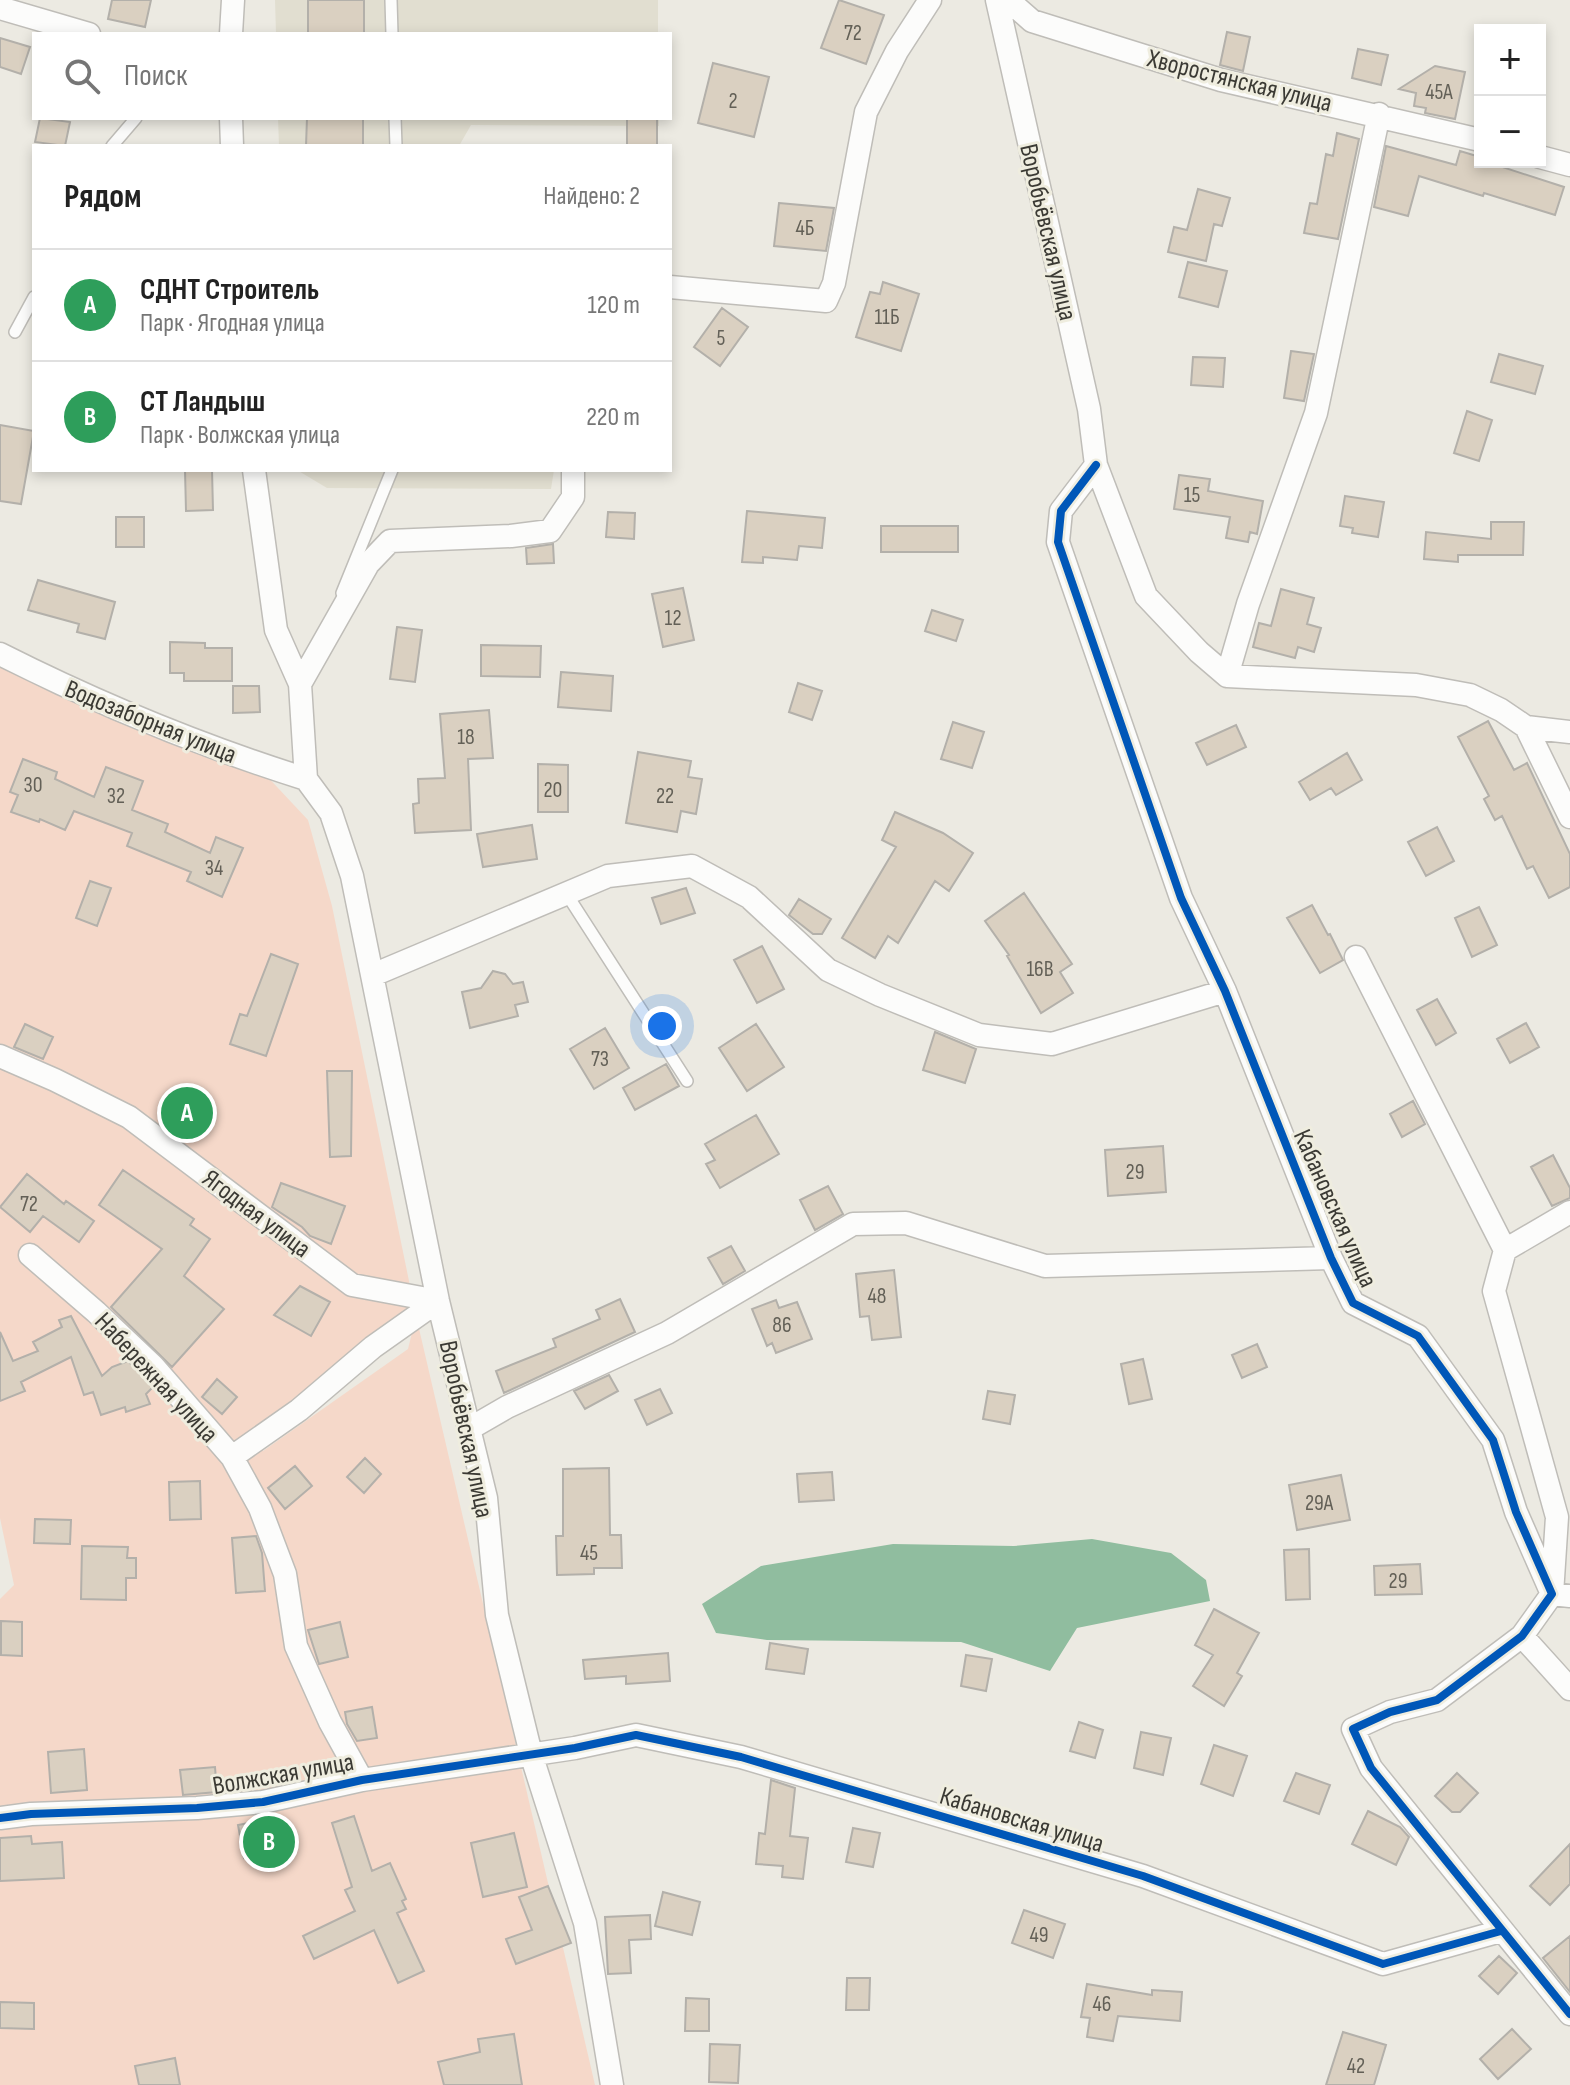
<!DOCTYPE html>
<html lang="ru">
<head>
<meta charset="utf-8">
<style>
  body { margin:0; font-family:"Sofia Sans Condensed",sans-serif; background:#f6f6f6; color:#222 }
  .controls { position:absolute; right:24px; top:24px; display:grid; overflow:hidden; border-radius:0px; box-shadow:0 4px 12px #0003 }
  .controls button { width:72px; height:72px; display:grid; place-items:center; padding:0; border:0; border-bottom:2px solid #e0e0e0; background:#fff; color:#222; font:40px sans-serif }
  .you { position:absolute; left:662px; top:1026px; width:28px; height:28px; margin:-20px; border:6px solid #fff; border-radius:50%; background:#1a73e8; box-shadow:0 0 0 12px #1a73e833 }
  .badge { display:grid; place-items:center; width:52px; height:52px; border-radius:50%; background:#797871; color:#fff; font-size:26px; font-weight:700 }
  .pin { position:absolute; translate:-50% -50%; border:4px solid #fff; box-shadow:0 2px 8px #0006 }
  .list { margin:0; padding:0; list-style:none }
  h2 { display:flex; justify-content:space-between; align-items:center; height:104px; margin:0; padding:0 32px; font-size:34px }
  h2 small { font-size:26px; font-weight:400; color:#767676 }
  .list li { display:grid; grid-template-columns:52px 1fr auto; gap:24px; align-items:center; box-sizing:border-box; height:112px; padding:0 32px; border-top:2px solid #e0e0e0 }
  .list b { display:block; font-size:30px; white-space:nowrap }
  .list p { margin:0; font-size:26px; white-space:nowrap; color:#767676 }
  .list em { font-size:26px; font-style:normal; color:#767676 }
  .icon { flex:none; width:44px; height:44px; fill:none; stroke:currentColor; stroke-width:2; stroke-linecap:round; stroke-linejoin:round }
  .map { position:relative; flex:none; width:1570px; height:2085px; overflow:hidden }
  .search { position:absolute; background:#fff; box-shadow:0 4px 12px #0003; left:32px; top:32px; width:640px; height:88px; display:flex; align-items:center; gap:20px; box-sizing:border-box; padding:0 28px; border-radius:0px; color:#767676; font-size:30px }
  .panel { position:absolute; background:#fff; box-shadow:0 4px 12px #0003; left:32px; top:144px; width:640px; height:328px; border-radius:0px }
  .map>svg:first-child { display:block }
  .built { fill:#e1ded0 }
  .green { fill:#f5d8c9; fill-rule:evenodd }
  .water { fill:#90bd9f }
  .building { fill:#dad0c1; stroke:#b3b0aa; stroke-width:2 }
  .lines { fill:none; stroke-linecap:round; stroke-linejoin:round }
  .lane-casing { stroke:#bfbdb8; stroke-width:14 }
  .street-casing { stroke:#bfbdb8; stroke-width:25 }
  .lane { stroke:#fcfcfb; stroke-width:11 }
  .street { stroke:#fcfcfb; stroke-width:22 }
  .cycleway-casing { stroke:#efeddf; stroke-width:13 }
  .cycleway { stroke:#0057b8; stroke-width:8 }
  .labels { text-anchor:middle; stroke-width:6; stroke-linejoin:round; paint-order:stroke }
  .number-label { font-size:22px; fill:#636057 }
  .street-label { font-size:26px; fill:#3b3a34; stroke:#efeddf }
</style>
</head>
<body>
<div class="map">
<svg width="1570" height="2085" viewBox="0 0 1570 2085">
  <rect width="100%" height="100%" fill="#eceae2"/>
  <path class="built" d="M 275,0 L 658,0 L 658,34 L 276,34 Z
    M 278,118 L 659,118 L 659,126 L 471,125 L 459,146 L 279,146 Z
    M 297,470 L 554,470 L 551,489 L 327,488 Z"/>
  <path class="green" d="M 0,663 L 263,772 L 308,820 L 332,906 L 417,1320 L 595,2085 L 0,2085 L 0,1599 L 14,1585 L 0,1518 ZM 415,1321 L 408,1349 L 263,1451 L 263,1450 Z"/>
  <path class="water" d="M 1092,1539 L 1171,1553 L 1206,1580 L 1210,1601 L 1077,1628 L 1050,1671 L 961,1642 L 767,1640 L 716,1633 L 702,1604 L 761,1566 L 893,1544 L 1014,1546 Z"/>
  <path class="building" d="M 112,0 L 151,0 L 145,27 L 108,19 Z
    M 308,0 L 364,0 L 364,34 L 308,34 Z
    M 839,0 L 884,15 L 866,64 L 821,48 Z
    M 1227,32 L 1250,37 L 1243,71 L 1220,65 Z
    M 0,38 L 30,47 L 21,74 L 0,67 Z
    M 1358,49 L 1388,55 L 1381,85 L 1352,78 Z
    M 713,63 L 769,77 L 754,137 L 698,123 Z
    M 1435,66 L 1465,72 L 1455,119 L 1425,113 L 1426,108 L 1414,106 L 1416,93 L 1399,89 Z
    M 40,118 L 70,122 L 65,146 L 35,142 Z
    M 307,118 L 363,118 L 363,146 L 306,146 Z
    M 627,118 L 657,118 L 657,146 L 627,146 Z
    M 1337,133 L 1359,139 L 1338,239 L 1304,233 L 1310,203 L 1317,204 L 1326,154 L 1333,156 Z
    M 1386,146 L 1456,165 L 1460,151 L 1480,157 L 1480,162 L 1494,162 L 1493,164 L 1564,187 L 1555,215 L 1484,193 L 1483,196 L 1419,176 L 1408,216 L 1374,207 Z
    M 1198,189 L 1230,198 L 1222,226 L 1214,224 L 1206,261 L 1168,252 L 1174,227 L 1187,230 Z
    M 779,203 L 834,208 L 826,251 L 774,246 Z
    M 1188,262 L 1227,271 L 1218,307 L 1179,297 Z
    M 883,282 L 919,294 L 901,351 L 856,337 L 870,292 L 880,294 Z
    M 722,308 L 748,327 L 720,366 L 694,347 Z
    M 1291,351 L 1314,354 L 1304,401 L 1284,398 Z
    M 1499,354 L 1543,366 L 1535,394 L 1491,382 Z
    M 1193,357 L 1225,358 L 1223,387 L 1191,385 Z
    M 1467,411 L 1492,420 L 1479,461 L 1454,453 Z
    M 0,425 L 34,431 L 21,504 L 0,501 Z
    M 185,470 L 212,470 L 213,510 L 186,511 Z
    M 1179,475 L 1210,479 L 1208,491 L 1263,501 L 1257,534 L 1250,532 L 1248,542 L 1226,538 L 1230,517 L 1174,509 Z
    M 1345,496 L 1384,502 L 1378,537 L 1352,533 L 1353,528 L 1340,526 Z
    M 747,511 L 825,518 L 822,548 L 799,546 L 797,560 L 763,557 L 763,563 L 742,562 Z
    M 608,512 L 635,513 L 634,539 L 606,537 Z
    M 116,517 L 144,517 L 144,547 L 116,547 Z
    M 1491,522 L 1524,522 L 1523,555 L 1458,555 L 1458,562 L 1424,559 L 1426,532 L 1491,539 Z
    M 881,526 L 958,526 L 958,552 L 881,552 Z
    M 553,544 L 554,563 L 527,564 L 526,548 Z
    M 38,580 L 115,602 L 105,639 L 77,632 L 79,624 L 28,610 Z
    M 683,588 L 694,640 L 663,647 L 652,594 Z
    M 1281,589 L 1314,598 L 1307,624 L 1321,628 L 1314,652 L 1298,647 L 1295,658 L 1253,647 L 1259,623 L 1271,626 Z
    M 932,610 L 963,620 L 956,641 L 925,631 Z
    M 397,627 L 422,630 L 415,682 L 390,679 Z
    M 170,642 L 205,643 L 205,648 L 232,648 L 232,681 L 184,681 L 184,673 L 170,673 Z
    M 481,645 L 541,646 L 540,677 L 481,676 Z
    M 561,672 L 613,676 L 611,711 L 558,707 Z
    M 798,683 L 822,691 L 812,720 L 789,712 Z
    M 233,686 L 259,686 L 260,712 L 233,713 Z
    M 489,710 L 493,758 L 468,759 L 471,830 L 415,833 L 413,804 L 419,803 L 418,779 L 445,778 L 440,714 Z
    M 1488,721 L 1514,770 L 1527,763 L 1570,854 L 1570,887 L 1549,898 L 1533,866 L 1527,869 L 1502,816 L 1495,820 L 1484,799 L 1489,796 L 1458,737 Z
    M 953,722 L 984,732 L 972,768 L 941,759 Z
    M 1236,725 L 1246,747 L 1207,765 L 1196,743 Z
    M 638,752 L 691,761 L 688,777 L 702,779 L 696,814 L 681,811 L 677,832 L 626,823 Z
    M 1347,753 L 1362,780 L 1336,795 L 1331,788 L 1310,800 L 1299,782 Z
    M 23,759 L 57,772 L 55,779 L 94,797 L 106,767 L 143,781 L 132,810 L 168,824 L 165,832 L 210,853 L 216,837 L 243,848 L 222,897 L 187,881 L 191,872 L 127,846 L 132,833 L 74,811 L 65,830 L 40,819 L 39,822 L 11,812 L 18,795 L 10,792 Z
    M 538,764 L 568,765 L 568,812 L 538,812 Z
    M 895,812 L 943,833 L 973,853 L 949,891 L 935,881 L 898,943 L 888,936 L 875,958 L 842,938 L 896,847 L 882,840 Z
    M 532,825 L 537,859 L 483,867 L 477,834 Z
    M 1437,827 L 1454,861 L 1426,876 L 1408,842 Z
    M 90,881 L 111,888 L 97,926 L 76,918 Z
    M 686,888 L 695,913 L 661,924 L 652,898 Z
    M 1024,893 L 1072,964 L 1060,972 L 1073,993 L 1041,1013 L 1007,956 L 1009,955 L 985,921 Z
    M 799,899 L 831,919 L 822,934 L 813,934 L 789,915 Z
    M 1312,905 L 1328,935 L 1330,934 L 1343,960 L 1320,973 L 1287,918 Z
    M 1479,907 L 1497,945 L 1472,957 L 1455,918 Z
    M 762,946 L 784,989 L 757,1003 L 734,960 Z
    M 271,954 L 298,964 L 266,1056 L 230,1044 L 240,1014 L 247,1016 Z
    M 493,971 L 505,974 L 513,984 L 523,982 L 528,1002 L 515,1005 L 518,1016 L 470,1028 L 462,992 L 481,988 Z
    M 1437,999 L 1456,1033 L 1436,1045 L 1417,1010 Z
    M 1526,1023 L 1539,1047 L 1510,1063 L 1497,1039 Z
    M 25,1024 L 53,1037 L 43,1059 L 14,1047 Z
    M 756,1024 L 784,1067 L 747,1091 L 719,1048 Z
    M 605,1028 L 629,1068 L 594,1089 L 570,1049 Z
    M 935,1032 L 976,1049 L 965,1083 L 923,1070 Z
    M 666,1064 L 679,1086 L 635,1110 L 623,1088 Z
    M 327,1071 L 352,1071 L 351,1156 L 330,1157 Z
    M 1413,1101 L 1425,1124 L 1402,1137 L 1390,1114 Z
    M 756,1115 L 779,1154 L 720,1188 L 706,1164 L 715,1160 L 705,1144 Z
    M 1163,1146 L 1166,1192 L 1108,1196 L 1105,1150 Z
    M 1553,1155 L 1570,1188 L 1570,1198 L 1552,1206 L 1531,1167 Z
    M 123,1170 L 194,1219 L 190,1225 L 210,1239 L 184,1276 L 224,1309 L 172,1367 L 111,1307 L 162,1249 L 99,1205 Z
    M 27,1174 L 64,1204 L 66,1201 L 94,1221 L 79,1242 L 43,1216 L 30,1232 L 0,1207 Z
    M 281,1183 L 345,1206 L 331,1244 L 310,1236 L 302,1227 L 272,1207 Z
    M 828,1186 L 843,1214 L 815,1230 L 800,1200 Z
    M 731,1246 L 745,1271 L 723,1284 L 708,1258 Z
    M 894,1270 L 901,1337 L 872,1340 L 869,1316 L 860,1317 L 856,1274 Z
    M 300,1286 L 330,1302 L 311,1336 L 274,1315 Z
    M 620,1299 L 635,1332 L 504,1393 L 496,1371 L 556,1347 L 553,1339 L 600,1319 L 596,1310 Z
    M 776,1300 L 779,1308 L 797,1302 L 812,1339 L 776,1353 L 772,1343 L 767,1346 L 752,1309 Z
    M 71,1316 L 102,1376 L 112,1367 L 128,1361 L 153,1387 L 146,1394 L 150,1404 L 126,1412 L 125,1407 L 101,1415 L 93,1392 L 84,1395 L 71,1357 L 21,1382 L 25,1391 L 0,1401 L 0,1332 L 13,1361 L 38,1351 L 33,1342 L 62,1327 L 59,1320 Z
    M 1257,1344 L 1267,1367 L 1242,1378 L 1232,1355 Z
    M 1143,1359 L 1152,1399 L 1129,1404 L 1121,1364 Z
    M 609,1375 L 618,1391 L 585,1409 L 574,1391 Z
    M 217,1379 L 237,1397 L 222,1414 L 202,1397 Z
    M 660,1389 L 672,1413 L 647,1425 L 635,1400 Z
    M 988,1391 L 1015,1395 L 1010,1424 L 983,1419 Z
    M 365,1458 L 381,1474 L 364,1493 L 347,1477 Z
    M 295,1466 L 312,1486 L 285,1509 L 268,1488 Z
    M 609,1468 L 610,1535 L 621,1535 L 622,1568 L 594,1568 L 594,1574 L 557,1575 L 556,1536 L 563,1536 L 563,1469 Z
    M 832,1472 L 834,1500 L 799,1502 L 797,1474 Z
    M 1341,1475 L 1350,1520 L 1297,1530 L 1289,1485 Z
    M 200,1481 L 201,1519 L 170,1520 L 169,1482 Z
    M 35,1519 L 71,1520 L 70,1544 L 34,1543 Z
    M 256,1536 L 262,1553 L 265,1591 L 236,1593 L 232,1538 Z
    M 82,1546 L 128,1547 L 127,1558 L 136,1558 L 136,1578 L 126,1578 L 126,1600 L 81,1599 Z
    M 1309,1549 L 1310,1599 L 1286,1600 L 1284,1550 Z
    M 1420,1564 L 1422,1594 L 1375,1595 L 1374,1566 Z
    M 1214,1609 L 1259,1633 L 1237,1673 L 1242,1676 L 1224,1706 L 1193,1686 L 1213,1655 L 1195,1645 Z
    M 1,1621 L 22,1622 L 22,1656 L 1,1655 Z
    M 340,1622 L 348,1657 L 319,1664 L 308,1630 Z
    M 770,1643 L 808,1649 L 804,1674 L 766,1669 Z
    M 668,1653 L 670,1681 L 626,1684 L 626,1676 L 585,1679 L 583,1660 Z
    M 966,1655 L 992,1659 L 986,1691 L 961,1686 Z
    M 372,1707 L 377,1738 L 357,1741 L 347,1724 L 345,1712 Z
    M 1079,1722 L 1103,1730 L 1095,1758 L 1070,1751 Z
    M 1141,1732 L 1171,1738 L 1163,1775 L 1134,1768 Z
    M 1214,1745 L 1247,1756 L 1233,1796 L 1201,1784 Z
    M 84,1749 L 87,1790 L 51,1793 L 48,1752 Z
    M 215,1767 L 217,1792 L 183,1795 L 180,1770 Z
    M 1296,1773 L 1330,1785 L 1319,1814 L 1284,1801 Z
    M 1457,1773 L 1478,1793 L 1460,1812 L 1452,1812 L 1435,1796 Z
    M 771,1780 L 795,1788 L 790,1836 L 808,1838 L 803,1879 L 782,1877 L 783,1866 L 756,1864 L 759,1833 L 765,1834 Z
    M 1368,1811 L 1400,1827 L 1409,1837 L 1396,1865 L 1352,1844 Z
    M 354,1816 L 372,1871 L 390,1863 L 406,1899 L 402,1901 L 406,1909 L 397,1913 L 424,1971 L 398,1983 L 374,1930 L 314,1959 L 303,1936 L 355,1911 L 345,1890 L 352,1887 L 332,1823 Z
    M 264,1820 L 270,1853 L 244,1858 L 238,1825 Z
    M 853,1828 L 880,1833 L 873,1867 L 846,1862 Z
    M 514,1833 L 527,1887 L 483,1897 L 471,1843 Z
    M 31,1836 L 32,1844 L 62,1842 L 64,1878 L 0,1881 L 0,1838 Z
    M 1570,1844 L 1570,1884 L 1550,1905 L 1530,1886 Z
    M 548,1886 L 571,1943 L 516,1964 L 506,1939 L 532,1930 L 519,1897 Z
    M 663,1892 L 700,1902 L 692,1935 L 655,1926 Z
    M 1024,1910 L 1065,1924 L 1053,1958 L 1012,1943 Z
    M 650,1915 L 651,1939 L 629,1940 L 631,1973 L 608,1974 L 605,1917 Z
    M 1570,1936 L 1570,1992 L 1543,1958 Z
    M 1499,1956 L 1517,1973 L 1498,1994 L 1479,1976 Z
    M 847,1978 L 870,1978 L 869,2010 L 846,2010 Z
    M 1087,1984 L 1152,1995 L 1152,1990 L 1182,1992 L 1180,2021 L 1118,2016 L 1113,2041 L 1087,2037 L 1090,2018 L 1081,2017 Z
    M 686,1998 L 709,1999 L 709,2031 L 685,2031 Z
    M 0,2002 L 34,2003 L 34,2029 L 0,2028 Z
    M 1512,2029 L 1531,2049 L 1498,2079 L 1480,2059 Z
    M 1343,2032 L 1386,2045 L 1374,2085 L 1326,2085 Z
    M 514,2034 L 522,2085 L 444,2085 L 438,2062 L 480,2052 L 478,2039 Z
    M 710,2044 L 740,2045 L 738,2083 L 709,2082 Z
    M 175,2058 L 180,2085 L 139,2085 L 135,2066 Z"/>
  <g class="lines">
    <g class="lane-casing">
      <path id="lane" d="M 391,0 L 392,34
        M 395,118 L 396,146
        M 112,146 L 136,118
        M 15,332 L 34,297
        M 342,593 L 392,470
        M 566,893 L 687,1081"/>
    </g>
    <g class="street-casing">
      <path id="street" d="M 997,0 L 1089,409 L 1096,465 L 1146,596 L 1199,652 L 1227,676 L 1416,685 L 1470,695 L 1501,710 L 1526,727 L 1570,732
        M 1008,0 L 1032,21 L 1221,80 L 1480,140
        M 0,8 L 89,34
        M 231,34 L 233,0
        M 231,118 L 232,146
        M 1540,157 L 1570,165
        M 670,287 L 826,301 L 834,283 L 866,112 L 897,51 L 930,0
        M 1096,465 L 1061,511 L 1058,542 L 1181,898 L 1225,991 L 1331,1258 L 1353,1303 L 1418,1336 L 1493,1440 L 1516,1512 L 1552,1594 L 1522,1636 L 1437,1700 L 1390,1712 L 1353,1729 L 1371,1768 L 1570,2014
        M 254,470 L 276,630 L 300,684 L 306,779
        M 0,654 C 99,704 201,746 306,779
        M 1227,676 L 1248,604 L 1316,413 L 1379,114
        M 300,684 L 368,564 L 390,541 L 511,536 L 550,531 L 573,497 L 573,470
        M 1526,727 L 1570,817
        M 306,779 L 331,813 L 352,876 L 438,1301 L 486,1498 L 497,1615 L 531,1754 L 585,1923 L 612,2085
        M 1356,957 L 1505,1250 L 1494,1291 L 1557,1517 L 1552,1594 L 1570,1596
        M 373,975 L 608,876 L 692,866 L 749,897 L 828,970 L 880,995 L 979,1035 L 1052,1044 L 1225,991
        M 0,1056 L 55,1080 L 129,1117 L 352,1285 L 438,1301
        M 1505,1250 L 1570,1212
        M 30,1255 L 96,1312 L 153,1366 L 232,1457 L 260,1508 L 285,1574 L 296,1646 L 330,1722 L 362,1780
        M 469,1429 L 507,1407 L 667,1333 L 853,1224 L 906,1223 L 1045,1266 L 1331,1258
        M 232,1457 L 299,1410 L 373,1347 L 438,1301
        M 1522,1636 L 1570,1689
        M 0,1818 L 31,1814 L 197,1808 L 263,1802 L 362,1780 L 575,1748 L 636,1735 L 741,1757 L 1143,1876 L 1383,1964 L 1501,1931"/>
    </g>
    <use href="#lane" class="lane"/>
    <use href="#street" class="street"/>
    <g class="cycleway-casing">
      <path id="cycleway" d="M 1096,465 L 1061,511 L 1058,542 L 1181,898 L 1225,991 L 1331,1258 L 1353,1303 L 1418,1336 L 1493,1440 L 1516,1512 L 1552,1594 L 1522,1636 L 1437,1700 L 1390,1712 L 1353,1729 L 1371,1768 L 1570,2014
        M 0,1818 L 31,1814 L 197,1808 L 263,1802 L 362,1780 L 575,1748 L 636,1735 L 741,1757 L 1143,1876 L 1383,1964 L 1501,1931"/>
    </g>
    <use href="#cycleway" class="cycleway"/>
  </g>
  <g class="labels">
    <g class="number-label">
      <text x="853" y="40">72</text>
      <text x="1439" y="99">45А</text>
      <text x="733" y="108">2</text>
      <text x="805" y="235">4Б</text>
      <text x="887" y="324">11Б</text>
      <text x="721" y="345">5</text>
      <text x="1192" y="502">15</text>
      <text x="673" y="625">12</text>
      <text x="466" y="744">18</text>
      <text x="33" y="792">30</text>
      <text x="553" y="797">20</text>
      <text x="116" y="803">32</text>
      <text x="665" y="803">22</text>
      <text x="214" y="875">34</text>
      <text x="1040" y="976">16В</text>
      <text x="600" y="1066">73</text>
      <text x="1135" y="1179">29</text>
      <text x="29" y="1211">72</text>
      <text x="877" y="1303">48</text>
      <text x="782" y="1332">86</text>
      <text x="1319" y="1510">29А</text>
      <text x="589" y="1560">45</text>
      <text x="1398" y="1588">29</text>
      <text x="1039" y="1942">49</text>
      <text x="1102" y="2011">46</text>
      <text x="1356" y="2073">42</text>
    </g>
    <g class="street-label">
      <text transform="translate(1240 80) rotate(14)" y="9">Хворостянская улица</text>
      <text transform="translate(1049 232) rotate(77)" y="9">Воробьёвская улица</text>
      <text transform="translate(151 721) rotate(22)" y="9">Водозаборная улица</text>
      <text transform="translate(1336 1208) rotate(66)" y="9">Кабановская улица</text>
      <text transform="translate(257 1213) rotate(37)" y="9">Ягодная улица</text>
      <text transform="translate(157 1377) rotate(47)" y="9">Набережная улица</text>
      <text transform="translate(467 1429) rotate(78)" y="9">Воробьёвская улица</text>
      <text transform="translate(283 1773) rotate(-10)" y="9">Волжская улица</text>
      <text transform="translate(1022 1819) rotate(17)" y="9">Кабановская улица</text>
    </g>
  </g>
</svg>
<div class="controls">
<button>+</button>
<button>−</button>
</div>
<div class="you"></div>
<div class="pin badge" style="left:187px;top:1113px;background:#2e9e5b">A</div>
<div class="pin badge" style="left:269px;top:1842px;background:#2e9e5b">B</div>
<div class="search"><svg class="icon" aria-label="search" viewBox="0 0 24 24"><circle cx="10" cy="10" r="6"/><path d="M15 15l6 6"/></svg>Поиск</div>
<section class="panel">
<h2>Рядом<small>Найдено: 2</small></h2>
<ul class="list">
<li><span class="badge" style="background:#2e9e5b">A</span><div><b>СДНТ Строитель</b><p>Парк · Ягодная улица</p></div><em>120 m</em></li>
<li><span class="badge" style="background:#2e9e5b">B</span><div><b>СТ Ландыш</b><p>Парк · Волжская улица</p></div><em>220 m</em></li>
</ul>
</section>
</div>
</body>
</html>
